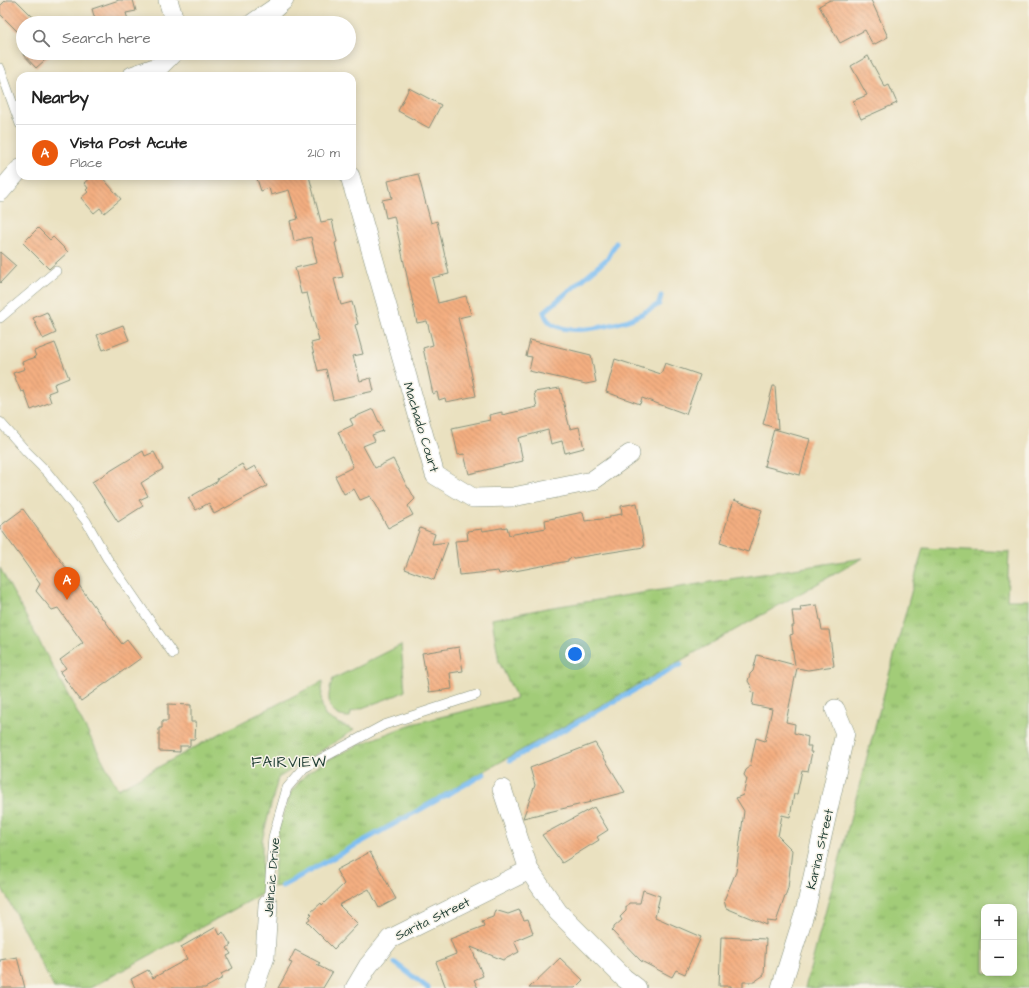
<!DOCTYPE html>
<html lang="en">
<head>
<meta charset="utf-8">
<style>
  body { margin:0; font-family:"Architects Daughter",sans-serif; background:#f6f6f6; color:#222 }
  .controls { position:absolute; right:12px; bottom:12px; display:grid; overflow:hidden; border-radius:8px; box-shadow:0 2px 10px #0003 }
  .controls button { width:36px; height:36px; display:grid; place-items:center; padding:0; border:0; border-bottom:1px solid #e0e0e0; background:#fff; color:#222; font:20px sans-serif }
  .you { position:absolute; left:575px; top:654px; width:14px; height:14px; margin:-10px; border:3px solid #fff; border-radius:50%; background:#1a73e8; box-shadow:0 0 0 6px #1a73e833 }
  .badge { display:grid; place-items:center; width:26px; height:26px; border-radius:50%; background:#ea580c; color:#fff; font-size:13px; font-weight:700 }
  .pin { position:absolute; translate:-50% -33px; filter:drop-shadow(0 1px 2px #0008) }
  .pin::after { content:''; position:absolute; top:21px; width:14px; height:12px; background:inherit; clip-path:polygon(0 0,100% 0,50% 100%) }
  .list { margin:0; padding:0; list-style:none }
  h2 { display:flex; justify-content:space-between; align-items:center; height:52px; margin:0; padding:0 16px; font-size:17px }
  h2 small { font-size:13px; font-weight:400; color:#767676 }
  .list li { display:grid; grid-template-columns:26px 1fr auto; gap:12px; align-items:center; box-sizing:border-box; height:56px; padding:0 16px; border-top:1px solid #e0e0e0 }
  .list b { display:block; font-size:15px; white-space:nowrap }
  .list p { margin:0; font-size:13px; white-space:nowrap; color:#767676 }
  .list em { font-size:13px; font-style:normal; color:#767676 }
  .icon { flex:none; width:22px; height:22px; fill:none; stroke:currentColor; stroke-width:2; stroke-linecap:round; stroke-linejoin:round }
  .map { position:relative; flex:none; width:1029px; height:988px; overflow:hidden }
  .search { position:absolute; background:#fff; box-shadow:0 2px 10px #0003; left:16px; top:16px; width:340px; height:44px; display:flex; align-items:center; gap:10px; box-sizing:border-box; padding:0 14px; border-radius:22px; color:#767676; font-size:15px }
  .panel { position:absolute; background:#fff; box-shadow:0 2px 10px #0003; left:16px; top:72px; width:340px; height:108px; border-radius:12px }
  .map>svg:first-child { display:block }
  .grass { fill:url(#grass-tufts); stroke:#608456; fill-rule:evenodd }
  .park { fill:#a2cc78; stroke:#608456 }
  .lines { fill:none; stroke-linecap:round; stroke-linejoin:round }
  .stream { stroke:#7dbef2; stroke-width:5 }
  .building { fill:url(#building-back-hatch) }
  .lane-casing { stroke:#848f7a; stroke-width:10 }
  .street-casing { stroke:#848f7a; stroke-width:20 }
  .lane { stroke:#fff; stroke-width:9 }
  .street { stroke:#fff; stroke-width:19 }
  .labels { text-anchor:middle; stroke-width:3; stroke-linejoin:round; paint-order:stroke }
  .street-label { font-size:13px; fill:#1f3d34; stroke:#f7f3e8 }
  .quarter-label { font-size:15px; letter-spacing:1px; fill:#1f3d34; stroke:#f7f3e8 }
</style>
</head>
<body>
<div class="map">
<svg width="1029" height="988" viewBox="0 0 1029 988">
  <defs>
    <pattern id="grass-tufts" width="24" height="20" patternUnits="userSpaceOnUse"><rect width="24" height="20" fill="#a2cc78"/><path d="M3 7l-1-3M5 7V3M7 7l1-3M15 17l-1-3M17 17v-4M19 17l1-3" fill="none" stroke="#83a763"/></pattern>
    <pattern id="building-back-hatch" width="6" height="6" patternUnits="userSpaceOnUse"><rect width="6" height="6" fill="#f4af81"/><path d="M-1 5l2 2M0 0l6 6M5-1l2 2" fill="none" stroke="#c5906a"/></pattern>
  </defs>
  <rect width="100%" height="100%" fill="#f7f3e8"/>
  <filter id="ink" filterUnits="userSpaceOnUse"><feTurbulence type="fractalNoise" baseFrequency=".025" numOctaves="2"/><feDisplacementMap in="SourceGraphic" scale="8" xChannelSelector="R" yChannelSelector="G"/><feConvolveMatrix kernelMatrix="1 2 1 2 8 2 1 2 1" color-interpolation-filters="sRGB"/></filter>
  <filter id="wash" filterUnits="userSpaceOnUse"><feTurbulence type="fractalNoise" baseFrequency=".012" numOctaves="4" result="noise"/><feDisplacementMap in="SourceGraphic" scale="16" xChannelSelector="R" yChannelSelector="G"/><feGaussianBlur stdDeviation="0.9" result="paint"/><feColorMatrix in="noise" values="0 0 0 0 0 0 0 0 0 0 0 0 0 0 0 0 0 1.4 0 .05"/><feComposite in="paint" operator="in"/></filter>
  <g filter="url(#wash)">
    <rect width="100%" height="100%" fill="#eae1c0"/>
    <path class="grass" d="M 923,548 L 1009,552 L 1007,600 L 1029,600 L 1029,988 L 805,988 ZM 984,907 L 1014,907 L 1014,973 L 984,973 Z
      M 863,558 L 280,886 L 273,887 L 278,829 L 291,792 L 306,774 L 325,761 L 358,745 L 412,724 L 517,698 L 499,662 L 492,619 L 547,608 Z
      M 0,568 L 118,789 L 223,732 L 323,681 L 321,702 L 325,716 L 340,724 L 354,730 L 278,778 L 262,840 L 262,894 L 90,988 L 54,988 L 0,884 Z"/>
    <path class="park" d="M 401,645 L 405,691 L 397,695 L 351,712 L 350,717 C 326,718 326,696 333,679 Z"/>
    <g class="lines">
      <path class="stream" d="M 616,243 L 608,258 L 544,312 C 545,314 546,318 548,320 C 562,338 610,326 628,320 C 639,316 649,310 659,304 L 661,296
        M 510,760 L 681,664
        M 282,886 L 484,774
        M 395,963 L 428,988"/>
    </g>
    <g id="blocks">
      <path class="building" d="M 6,0 L 16,0 L 39,23 L 23,23 L 23,37 L 0,14 L 0,6 Z
        M 119,0 L 133,0 L 136,11 L 126,13 L 129,23 L 96,23 L 92,9 Z
        M 830,0 L 871,0 L 888,37 L 873,45 L 865,30 L 840,43 L 819,6 Z
        M 22,53 L 53,53 L 36,68 Z
        M 868,56 L 885,87 L 889,85 L 897,103 L 861,119 L 853,101 L 867,95 L 851,66 Z
        M 409,88 L 441,105 L 429,128 L 398,111 Z
        M 418,174 L 431,223 L 437,221 L 449,274 L 432,278 L 438,303 L 466,296 L 471,315 L 458,318 L 468,357 L 476,396 L 446,402 L 445,398 L 439,400 L 437,392 L 433,394 L 423,348 L 433,345 L 427,321 L 417,323 L 394,216 L 386,218 L 382,200 L 392,198 L 388,181 Z
        M 92,176 L 101,176 L 121,199 L 104,213 L 100,208 L 94,213 L 81,198 L 88,192 L 86,190 L 88,188 L 84,183 Z
        M 265,176 L 309,176 L 321,222 L 332,220 L 337,242 L 335,243 L 343,277 L 334,279 L 341,305 L 352,302 L 358,324 L 355,325 L 363,354 L 353,356 L 360,381 L 371,378 L 374,391 L 333,400 L 326,369 L 318,371 L 311,343 L 319,341 L 307,293 L 301,294 L 295,268 L 317,263 L 311,237 L 294,241 L 290,221 L 298,219 L 289,190 L 271,195 L 269,188 L 261,191 L 257,179 Z
        M 38,228 L 50,240 L 53,237 L 68,252 L 49,269 L 23,243 Z
        M 0,252 L 16,266 L 0,283 Z
        M 47,312 L 56,333 L 43,339 L 33,318 Z
        M 123,325 L 129,340 L 103,350 L 97,335 Z
        M 530,340 L 591,355 L 596,382 L 586,384 L 529,371 L 532,357 L 526,356 Z
        M 55,343 L 69,378 L 54,384 L 56,390 L 48,393 L 51,402 L 31,410 L 24,391 L 21,392 L 13,373 L 25,369 L 22,362 L 36,357 L 34,351 Z
        M 615,359 L 661,374 L 665,363 L 700,375 L 686,414 L 642,398 L 640,404 L 606,392 Z
        M 773,386 L 775,386 L 778,429 L 763,424 Z
        M 560,388 L 570,429 L 579,427 L 584,448 L 565,453 L 562,441 L 551,444 L 548,430 L 518,438 L 523,461 L 469,474 L 464,454 L 458,455 L 452,428 L 490,420 L 489,415 L 502,412 L 502,415 L 537,407 L 534,392 Z
        M 373,409 L 383,431 L 372,435 L 375,441 L 363,446 L 375,468 L 393,459 L 408,488 L 409,488 L 415,499 L 408,506 L 413,515 L 388,528 L 370,496 L 360,500 L 354,489 L 344,494 L 335,476 L 353,467 L 338,432 L 353,425 L 350,419 Z
        M 774,429 L 810,439 L 800,475 L 764,466 Z
        M 143,451 L 145,456 L 154,452 L 163,469 L 141,483 L 148,496 L 139,500 L 143,506 L 118,522 L 92,482 Z
        M 242,464 L 246,471 L 255,466 L 267,486 L 214,514 L 209,503 L 196,510 L 188,498 L 218,481 L 217,479 Z
        M 734,500 L 762,510 L 748,552 L 720,543 Z
        M 637,503 L 644,547 L 568,559 L 568,561 L 499,574 L 498,571 L 459,575 L 455,541 L 468,540 L 467,531 L 482,529 L 483,531 L 507,527 L 509,535 L 546,528 L 545,520 L 583,512 L 585,521 L 610,518 L 610,516 L 622,514 L 621,506 Z
        M 23,509 L 122,644 L 127,640 L 141,658 L 81,701 L 60,672 L 66,668 L 60,660 L 83,643 L 58,608 L 52,610 L 36,591 L 40,584 L 0,528 L 0,526 Z
        M 420,528 L 435,534 L 432,544 L 448,542 L 434,580 L 405,569 Z
        M 817,605 L 822,630 L 829,630 L 834,666 L 808,670 L 797,668 L 786,722 L 795,724 L 794,733 L 808,737 L 807,746 L 811,746 L 810,752 L 812,752 L 808,771 L 802,770 L 797,794 L 794,794 L 790,817 L 782,815 L 778,836 L 792,850 L 788,888 L 776,922 L 767,921 L 767,925 L 726,908 L 724,900 L 736,872 L 744,811 L 736,798 L 743,795 L 747,779 L 744,775 L 746,770 L 750,767 L 756,738 L 765,741 L 772,709 L 752,705 L 754,693 L 751,692 L 752,688 L 748,681 L 750,674 L 753,671 L 757,655 L 795,665 L 790,635 L 793,634 L 792,626 L 794,626 L 792,611 L 801,611 L 800,607 Z
        M 459,647 L 463,671 L 450,673 L 452,689 L 429,692 L 422,653 Z
        M 168,704 L 191,705 L 191,722 L 196,722 L 195,739 L 190,739 L 190,746 L 180,746 L 180,752 L 159,751 L 159,728 L 162,728 L 162,721 L 168,721 Z
        M 595,743 L 625,792 L 590,801 L 591,802 L 523,818 L 535,785 L 530,768 Z
        M 594,807 L 608,830 L 597,837 L 599,840 L 562,863 L 542,835 Z
        M 370,852 L 396,899 L 379,908 L 369,889 L 339,905 L 358,924 L 334,949 L 307,922 L 310,920 L 309,918 L 312,915 L 310,913 L 321,903 L 322,905 L 344,884 L 336,870 Z
        M 643,890 L 660,896 L 655,917 L 701,937 L 685,974 L 676,970 L 672,977 L 641,961 L 612,931 L 614,929 L 614,927 L 622,920 L 620,917 L 626,911 L 626,907 L 629,903 L 640,903 Z
        M 495,910 L 508,914 L 519,910 L 524,920 L 528,919 L 533,933 L 514,941 L 519,952 L 503,960 L 471,947 L 483,976 L 474,980 L 478,988 L 446,988 L 436,962 L 456,954 L 450,939 L 484,926 L 482,921 L 493,917 Z
        M 216,927 L 220,935 L 223,932 L 231,945 L 227,948 L 231,954 L 227,956 L 233,968 L 221,974 L 223,978 L 205,988 L 135,988 L 131,979 L 148,970 L 153,978 L 187,959 L 181,947 Z
        M 721,937 L 766,939 L 764,975 L 754,982 L 743,982 L 743,988 L 731,988 L 731,986 L 719,986 Z
        M 295,950 L 320,963 L 317,965 L 332,973 L 323,988 L 278,988 L 292,963 L 289,962 Z
        M 17,957 L 25,988 L 0,988 L 0,960 Z
        M 560,958 L 583,980 L 575,988 L 529,988 Z"/>
    </g>
  </g>
  <g filter="url(#ink)">
    <use href="#blocks" fill-opacity="0" stroke="#848f7a" stroke-width="1"/>
    <g class="lines">
      <g class="lane-casing">
        <path id="lane" d="M 0,68 L 20,124
          M 0,318 L 56,271
          M 0,422 L 26,451 L 47,472 L 86,521 L 107,558 L 173,654
          M 268,904 L 273,837 L 287,788 L 304,768 L 384,725 L 476,695"/>
      </g>
      <g class="street-casing">
        <path id="street" d="M 168,0 L 175,23
          M 253,23 L 275,8 L 284,0
          M 132,76 L 160,66 L 173,53
          M 350,176 L 435,475 L 473,498 L 513,497 L 592,481 L 630,454
          M 0,192 L 20,169
          M 502,789 L 529,870 L 558,912 L 624,978 L 637,988
          M 254,988 L 265,957 L 268,904
          M 355,988 L 368,966 L 390,939 L 529,870
          M 781,988 L 806,908 L 845,733 L 835,709"/>
      </g>
      <use href="#lane" class="lane"/>
      <use href="#street" class="street"/>
    </g>
  </g>
  <g class="labels">
    <g class="street-label">
      <text transform="translate(422 427) rotate(73)" y="5">Machado Court</text>
      <text transform="translate(819 849) rotate(-77)" y="5">Karina Street</text>
      <text transform="translate(271 877) rotate(-85)" y="5">Jelincic Drive</text>
      <text transform="translate(432 918) rotate(-26)" y="5">Sarita Street</text>
    </g>
    <g class="quarter-label">
      <text x="289" y="767">FAIRVIEW</text>
    </g>
  </g>
</svg>
<div class="controls">
<button>+</button>
<button>−</button>
</div>
<div class="you"></div>
<div class="pin badge" style="left:67px;top:600px">A</div>
<div class="search"><svg class="icon" aria-label="search" viewBox="0 0 24 24"><circle cx="10" cy="10" r="6"/><path d="M15 15l6 6"/></svg>Search here</div>
<section class="panel">
<h2>Nearby<small></small></h2>
<ul class="list">
<li><span class="badge">A</span><div><b>Vista Post Acute</b><p>Place</p></div><em>210 m</em></li>
</ul>
</section>
</div>
</body>
</html>
